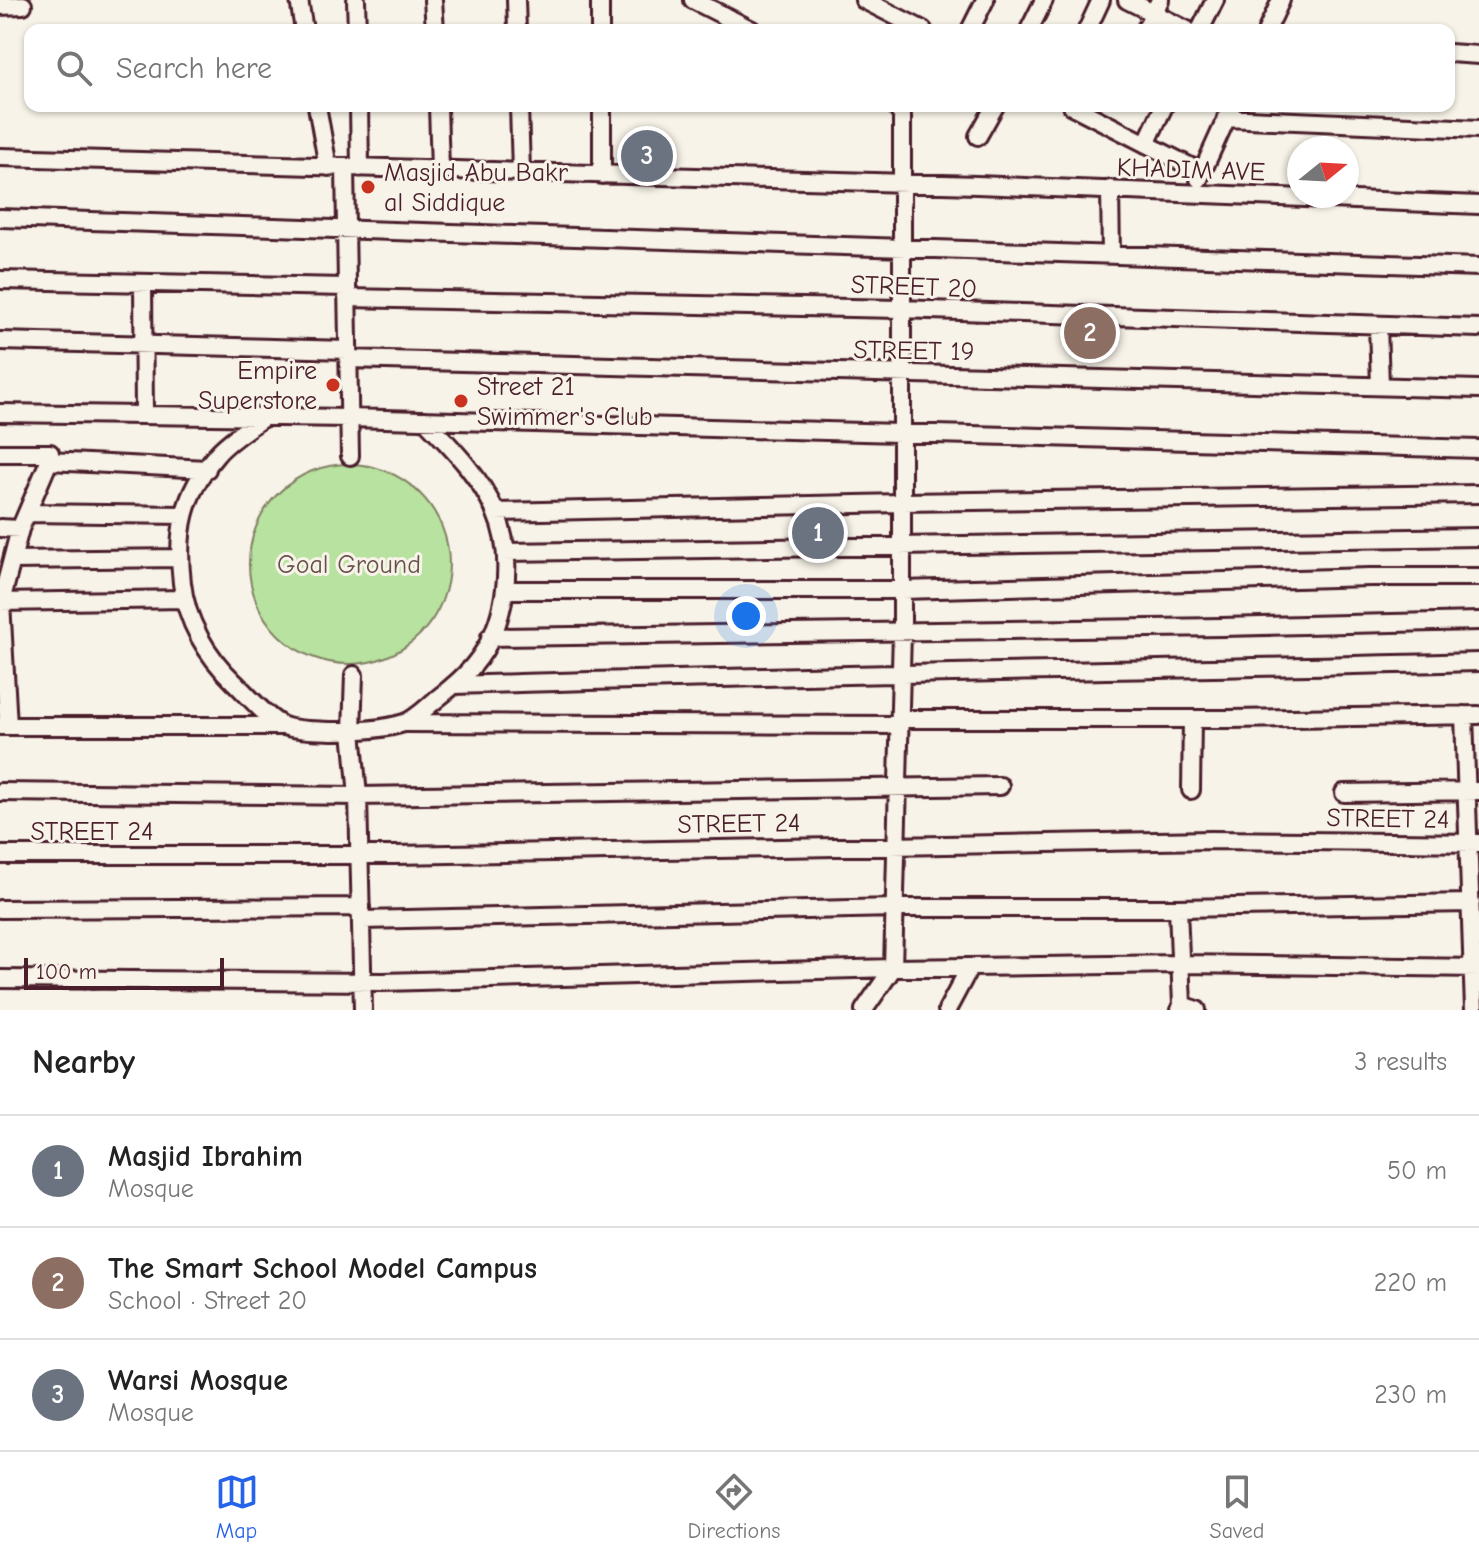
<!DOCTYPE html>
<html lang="en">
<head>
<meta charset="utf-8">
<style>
  body { margin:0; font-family:"Comic Neue",sans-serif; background:#f2f2f2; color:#222 }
  .compass { position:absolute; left:1287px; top:136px; width:72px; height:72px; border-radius:50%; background:#fff; box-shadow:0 2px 6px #0004; rotate:72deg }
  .scale { position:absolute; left:24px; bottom:20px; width:200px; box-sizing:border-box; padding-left:8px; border:4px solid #4a1f2b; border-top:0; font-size:22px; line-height:28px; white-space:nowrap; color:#4a1f2b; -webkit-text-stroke:6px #f7f3e8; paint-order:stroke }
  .you { position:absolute; left:746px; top:616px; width:28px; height:28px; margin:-20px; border:6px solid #fff; border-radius:50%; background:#1a73e8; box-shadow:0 0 0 12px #1a73e833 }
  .badge { display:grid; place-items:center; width:52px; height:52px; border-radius:50%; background:#2563eb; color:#fff; font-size:26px; font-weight:700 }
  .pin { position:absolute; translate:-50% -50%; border:4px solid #fff; box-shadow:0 2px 8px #0006 }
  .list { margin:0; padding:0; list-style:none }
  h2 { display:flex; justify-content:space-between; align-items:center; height:104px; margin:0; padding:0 32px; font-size:34px }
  h2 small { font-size:26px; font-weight:400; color:#767676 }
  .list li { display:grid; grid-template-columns:52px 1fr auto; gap:24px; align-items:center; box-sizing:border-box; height:112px; padding:0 32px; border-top:2px solid #e0e0e0 }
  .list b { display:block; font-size:30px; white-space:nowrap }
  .list p { margin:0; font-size:26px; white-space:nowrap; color:#767676 }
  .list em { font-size:26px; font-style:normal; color:#767676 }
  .icon { flex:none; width:44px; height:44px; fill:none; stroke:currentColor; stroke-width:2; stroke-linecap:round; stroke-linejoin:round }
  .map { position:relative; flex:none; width:1479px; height:1010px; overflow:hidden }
  .search { position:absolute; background:#fff; box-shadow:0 2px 6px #0004; left:24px; right:24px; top:24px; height:88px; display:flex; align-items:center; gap:20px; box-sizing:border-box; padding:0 28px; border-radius:16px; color:#767676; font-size:30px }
  .sheet { height:440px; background:#fff }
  nav { display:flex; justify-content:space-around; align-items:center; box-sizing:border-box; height:112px; border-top:2px solid #e0e0e0; background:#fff; font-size:22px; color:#767676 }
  nav a { display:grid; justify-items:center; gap:4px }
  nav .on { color:#2563eb }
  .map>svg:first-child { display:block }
  .green { fill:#b8e29f; stroke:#818065; stroke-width:2 }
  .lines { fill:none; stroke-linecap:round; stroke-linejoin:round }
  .minor-casing { stroke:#4a1f2b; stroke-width:22 }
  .minor { stroke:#f7f3e8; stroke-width:16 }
  .poi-dot { fill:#c8321e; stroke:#f7f3e8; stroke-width:3 }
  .labels { text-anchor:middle; stroke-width:6; stroke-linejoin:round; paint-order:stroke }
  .street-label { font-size:26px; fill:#4a1f2b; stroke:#f7f3e8 }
  .poi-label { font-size:26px; fill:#4a1f2b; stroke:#f7f3e8; text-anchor:start }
  .park-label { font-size:26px; fill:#665048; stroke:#f7f3e8 }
</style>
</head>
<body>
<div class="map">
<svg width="1479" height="1010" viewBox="0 0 1479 1010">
  <rect width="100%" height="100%" fill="#f7f3e8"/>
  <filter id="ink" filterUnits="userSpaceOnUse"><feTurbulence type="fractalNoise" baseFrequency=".0125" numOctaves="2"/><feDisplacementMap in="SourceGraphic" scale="16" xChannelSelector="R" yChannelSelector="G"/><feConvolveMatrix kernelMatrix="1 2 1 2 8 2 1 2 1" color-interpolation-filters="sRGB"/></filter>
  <g filter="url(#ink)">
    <path class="green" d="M249 564a100 100 0 1 1 200 0a100 100 0 1 1-200 0Z"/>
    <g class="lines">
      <g class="minor-casing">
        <path id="minor" d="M 299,0 L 304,30
          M 356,0 L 357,30
          M 433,0 L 435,30
          M 516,0 L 517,30
          M 600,0 L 600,30
          M 693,0 L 752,30
          M 864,0 L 923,30
          M 1127,0 L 1187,30
          M 0,6 L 23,5
          M 970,30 L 985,0
          M 1029,30 L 1044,0
          M 1087,30 L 1101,0
          M 1145,30 L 1160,0
          M 1200,30 L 1215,0
          M 1267,30 L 1281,0
          M 1449,53 L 1479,55
          M 317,106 L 328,167
          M 359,106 L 360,168
          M 438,106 L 440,170
          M 519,106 L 521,172
          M 602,106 L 602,175
          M 1072,106 L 1201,172
          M 1226,118 L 1479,129
          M 978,136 L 995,106
          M 1146,144 L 1164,106
          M 0,157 L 977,185 L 1479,205
          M 345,168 L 350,456
          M 1199,179 L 1232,106
          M 1110,189 L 1111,254
          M 0,218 L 1479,267
          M 0,280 L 347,287
          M 143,283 L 144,415
          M 347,298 L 900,309 L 1479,328
          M 1378,325 L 1380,386
          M 0,341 L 348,350
          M 348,359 L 1479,389
          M 0,413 L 349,418 L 1479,449
          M 264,417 C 249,428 229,440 217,454 C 183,494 176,532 182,583 C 186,621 207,656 234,682 C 247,694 268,720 284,726 C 298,731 317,730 332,731 C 355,731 382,730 404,723 C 416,719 428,706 438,698 C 451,688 463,678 473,666 C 507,626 516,559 495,511 C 480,476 451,447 425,420
          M 0,453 L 50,453 L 49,461 L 20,529 L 1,602 L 8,726
          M 49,461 L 207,469
          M 902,502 L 1479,494
          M 496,512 L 902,503
          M 27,513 L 184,515
          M 0,528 L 20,529
          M 506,552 L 1479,537
          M 12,560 L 179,558
          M 505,590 L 902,590 L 1370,577 L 1479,577
          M 0,602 L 184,599
          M 490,637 L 1222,627 L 1479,621
          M 354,675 L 352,731 L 358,796 L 363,1010
          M 455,685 C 796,674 1138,671 1479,662
          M 1464,715 L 1474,1010
          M 900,719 L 1230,719 L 1479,715
          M 406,723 L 900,725
          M 0,726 L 283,726
          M 1191,790 L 1192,719
          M 0,792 L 358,796 L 1000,786
          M 1344,793 L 1479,791
          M 0,855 L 394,855 L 1211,840 L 1479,843
          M 1178,908 L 1182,1005 L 1180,1010
          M 0,909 L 361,907
          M 362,920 L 895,908 L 1178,908 L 1471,903
          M 0,979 L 383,982 L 893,968 L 1179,964 L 1479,968
          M 1182,1005 L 1197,1010
          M 864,1010 L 893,968 L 902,632 L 902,116 L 896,106
          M 947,1010 L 970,967"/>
      </g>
      <use href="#minor" class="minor"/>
    </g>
  </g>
  <g class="poi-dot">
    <circle cx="368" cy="187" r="8"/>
    <circle cx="333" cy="385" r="8"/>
    <circle cx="461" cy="401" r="8"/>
  </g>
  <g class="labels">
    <g class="street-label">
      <text transform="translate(1191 169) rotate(2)" y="9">KHADIM AVE</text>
      <text transform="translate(914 286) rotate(2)" y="9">STREET 20</text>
      <text transform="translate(914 350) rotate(1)" y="9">STREET 19</text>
      <text transform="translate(1388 818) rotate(1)" y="9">STREET 24</text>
      <text transform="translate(739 823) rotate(-1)" y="9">STREET 24</text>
      <text x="92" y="840">STREET 24</text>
    </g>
    <g class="poi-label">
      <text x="384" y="181">Masjid Abu Bakr<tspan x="384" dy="30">al Siddique</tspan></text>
      <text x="317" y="379" text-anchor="end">Empire<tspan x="317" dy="30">Superstore</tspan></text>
      <text x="477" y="395">Street 21<tspan x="477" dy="30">Swimmer's Club</tspan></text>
    </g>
    <g class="park-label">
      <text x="349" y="573">Goal Ground</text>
    </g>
  </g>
</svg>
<svg class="compass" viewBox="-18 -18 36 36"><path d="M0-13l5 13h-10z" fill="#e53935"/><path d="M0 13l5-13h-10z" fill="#767676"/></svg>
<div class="scale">100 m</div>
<div class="you"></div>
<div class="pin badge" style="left:818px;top:533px;background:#6b7280">1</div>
<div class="pin badge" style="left:1090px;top:333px;background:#8d6e63">2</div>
<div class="pin badge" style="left:647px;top:156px;background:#6b7280">3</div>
<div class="search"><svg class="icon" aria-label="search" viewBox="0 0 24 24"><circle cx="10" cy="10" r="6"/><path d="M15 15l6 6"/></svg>Search here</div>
</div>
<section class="sheet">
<h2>Nearby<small>3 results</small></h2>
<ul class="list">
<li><span class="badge" style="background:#6b7280">1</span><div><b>Masjid Ibrahim</b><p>Mosque</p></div><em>50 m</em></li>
<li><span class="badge" style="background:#8d6e63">2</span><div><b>The Smart School Model Campus</b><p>School · Street 20</p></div><em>220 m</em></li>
<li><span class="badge" style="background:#6b7280">3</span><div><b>Warsi Mosque</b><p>Mosque</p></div><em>230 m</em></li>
</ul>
</section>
<nav>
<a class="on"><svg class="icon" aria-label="map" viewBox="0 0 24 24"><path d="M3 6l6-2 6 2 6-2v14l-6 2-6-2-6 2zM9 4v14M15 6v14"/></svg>Map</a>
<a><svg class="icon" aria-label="directions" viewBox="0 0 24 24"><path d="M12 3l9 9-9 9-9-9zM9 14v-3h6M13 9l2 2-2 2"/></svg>Directions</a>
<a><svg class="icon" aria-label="saved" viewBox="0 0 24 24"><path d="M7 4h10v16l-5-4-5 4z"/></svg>Saved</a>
</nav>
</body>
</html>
